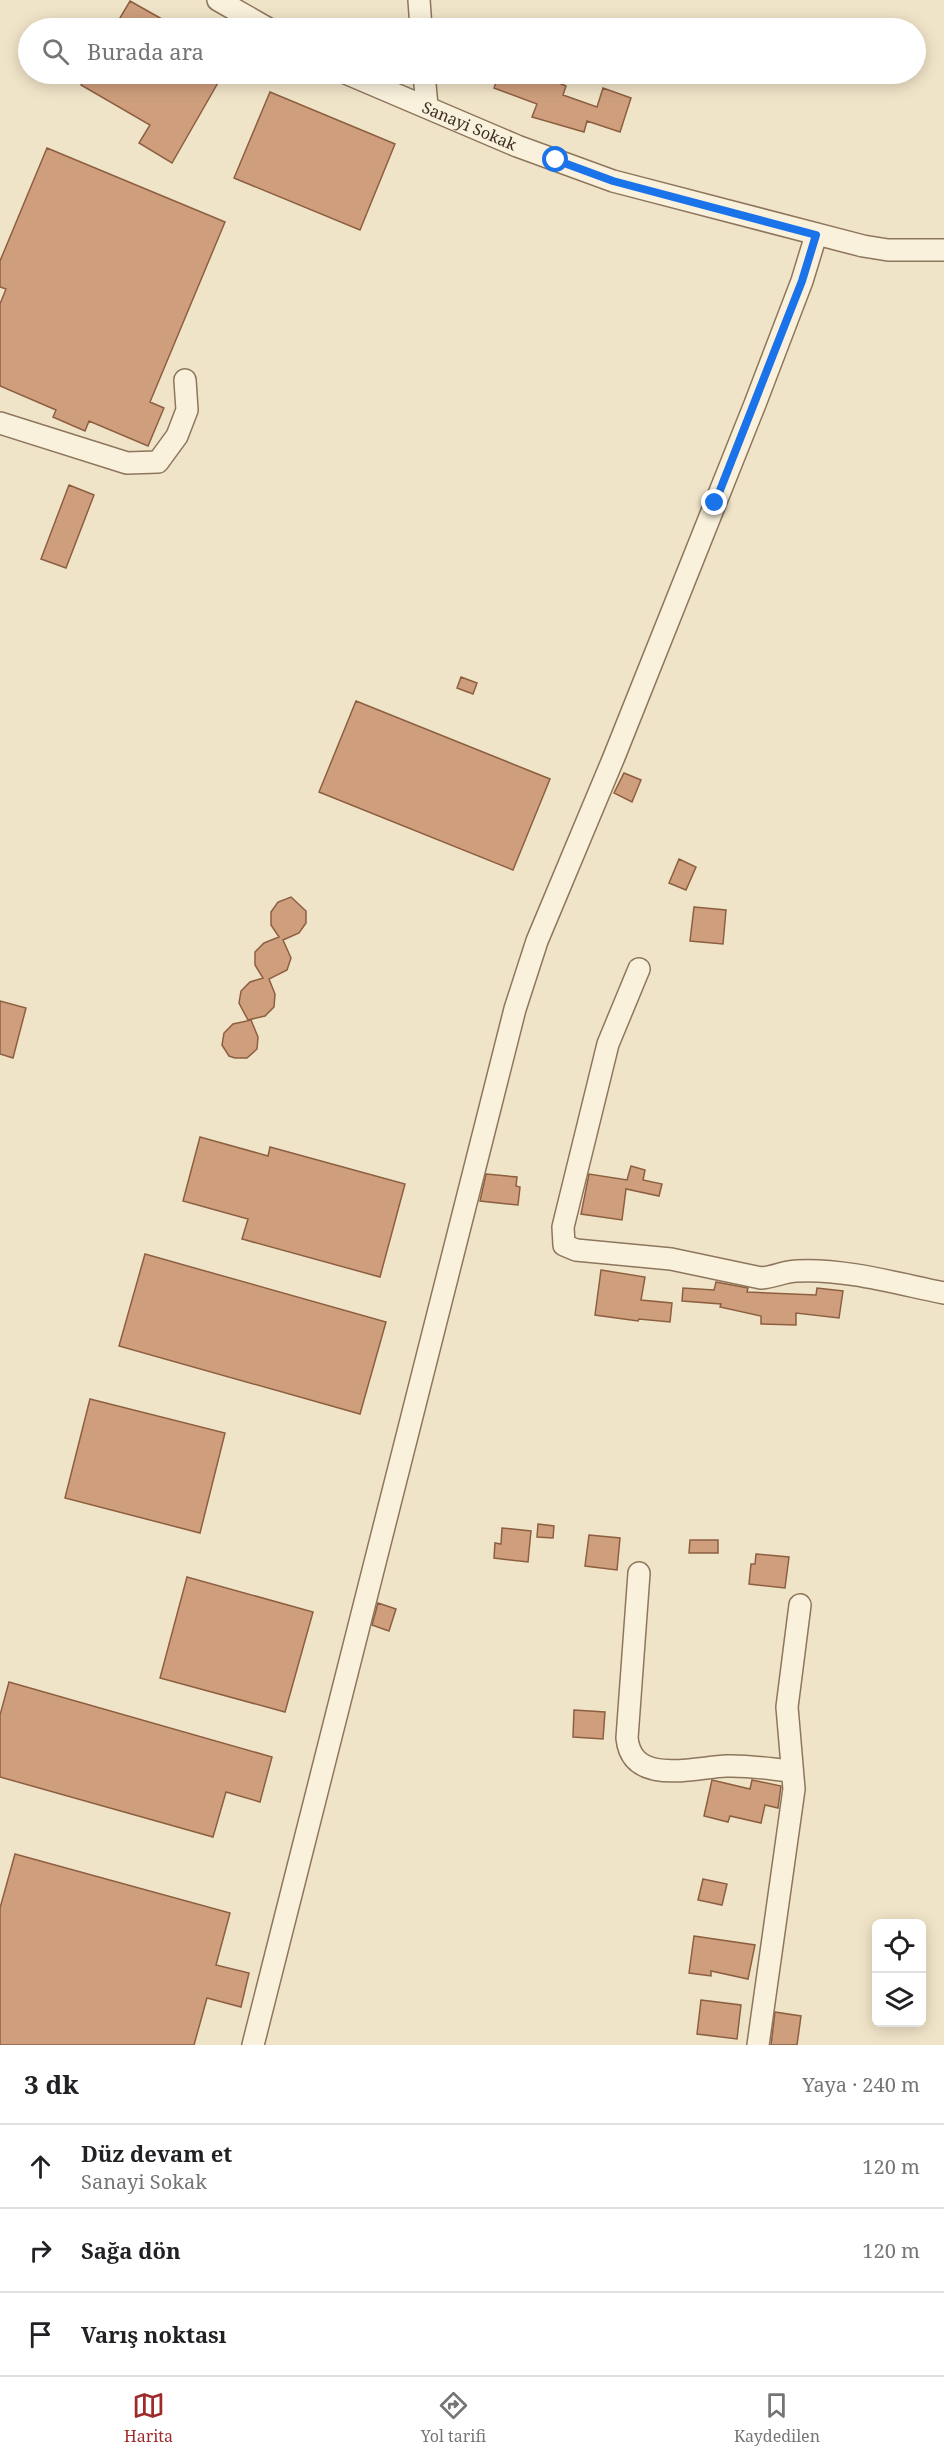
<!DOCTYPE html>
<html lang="tr">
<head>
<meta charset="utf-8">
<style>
  body { margin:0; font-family:"Noto Serif",serif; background:#f6f6f6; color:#202124 }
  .controls { position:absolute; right:18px; bottom:18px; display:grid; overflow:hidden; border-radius:9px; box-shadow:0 3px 15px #0003 }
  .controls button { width:54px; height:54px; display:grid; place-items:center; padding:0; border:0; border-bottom:2px solid #e0e0e0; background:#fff; color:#202124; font:30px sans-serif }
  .stop { position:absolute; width:18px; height:18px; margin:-14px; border:4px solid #1a73e8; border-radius:50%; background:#fff }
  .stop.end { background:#1a73e8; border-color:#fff; box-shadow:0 2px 6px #0008 }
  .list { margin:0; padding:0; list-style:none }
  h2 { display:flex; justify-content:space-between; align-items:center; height:78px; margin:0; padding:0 24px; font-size:26px }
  h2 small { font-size:20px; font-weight:400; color:#757577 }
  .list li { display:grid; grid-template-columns:39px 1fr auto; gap:18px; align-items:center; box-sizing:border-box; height:84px; padding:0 24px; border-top:2px solid #e0e0e0 }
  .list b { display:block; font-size:22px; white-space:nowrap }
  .list p { margin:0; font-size:20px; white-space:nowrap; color:#757577 }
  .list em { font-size:20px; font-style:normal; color:#757577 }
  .icon { flex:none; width:33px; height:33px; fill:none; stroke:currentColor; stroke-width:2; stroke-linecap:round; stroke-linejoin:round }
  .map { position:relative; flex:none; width:944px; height:2045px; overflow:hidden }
  .search { position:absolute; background:#fff; box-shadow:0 3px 15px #0003; left:18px; right:18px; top:18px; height:66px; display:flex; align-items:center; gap:15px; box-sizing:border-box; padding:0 21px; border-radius:33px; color:#757577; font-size:22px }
  .sheet { height:330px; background:#fff }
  nav { display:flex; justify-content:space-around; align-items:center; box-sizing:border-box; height:84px; border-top:2px solid #e0e0e0; background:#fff; font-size:16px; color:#757577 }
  nav a { display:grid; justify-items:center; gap:3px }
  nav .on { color:#9e2a2b }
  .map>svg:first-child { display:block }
  .building { fill:#cf9f7d; stroke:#8d5f41; stroke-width:1.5 }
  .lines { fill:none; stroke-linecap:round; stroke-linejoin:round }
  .minor-casing { stroke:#8d765c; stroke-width:24 }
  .minor { stroke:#faf1dc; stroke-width:21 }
  .route { stroke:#1a73e8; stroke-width:8 }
  .labels { text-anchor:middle; stroke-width:6; stroke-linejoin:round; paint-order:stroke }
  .street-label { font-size:16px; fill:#3d2e20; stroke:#f7eed8 }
</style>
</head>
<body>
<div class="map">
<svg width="944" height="2045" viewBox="0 0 944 2045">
  <rect width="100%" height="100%" fill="#f0e4c8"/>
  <path class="building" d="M 130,1 L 178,28 L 114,28 Z
    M 88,74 L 223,74 L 172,163 L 139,143 L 150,125 L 81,85 Z
    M 499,74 L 563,74 L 559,83 L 566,86 L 563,95 L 597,107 L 603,88 L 631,98 L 620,132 L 587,121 L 584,132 L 532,117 L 537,104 L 494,88 Z
    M 270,92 L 395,144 L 360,230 L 234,178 Z
    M 47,148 L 225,222 L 150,402 L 164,408 L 148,446 L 89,421 L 85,431 L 53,417 L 56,410 L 0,386 L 0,304 L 6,289 L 0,287 L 0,261 Z
    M 69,485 L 94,495 L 66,568 L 41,559 Z
    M 461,677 L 477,683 L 473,694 L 457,688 Z
    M 356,701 L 550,779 L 513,870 L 319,792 Z
    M 624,773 L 641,780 L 632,802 L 614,793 Z
    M 679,859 L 696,867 L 686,890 L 669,883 Z
    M 291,897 L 306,911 L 306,923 L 299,933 L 283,940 L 291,958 L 287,970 L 269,979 L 275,994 L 274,1007 L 265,1016 L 248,1020 L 239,1003 L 241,991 L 250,982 L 263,978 L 255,965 L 255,952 L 264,943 L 279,937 L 271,925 L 271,912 L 278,902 Z
    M 694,907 L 726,910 L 723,944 L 690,941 Z
    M 0,1001 L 26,1008 L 13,1058 L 0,1054 Z
    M 251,1020 L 258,1037 L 257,1049 L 247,1058 L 235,1058 L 229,1056 L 222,1045 L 224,1033 L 233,1024 Z
    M 200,1137 L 268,1156 L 270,1147 L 405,1184 L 380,1277 L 242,1239 L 248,1219 L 183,1201 Z
    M 631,1166 L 645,1170 L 643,1180 L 662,1184 L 659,1196 L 626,1189 L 622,1220 L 581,1214 L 589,1174 L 627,1180 Z
    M 486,1174 L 517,1177 L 516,1186 L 520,1187 L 518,1205 L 480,1201 Z
    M 145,1254 L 386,1322 L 360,1414 L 119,1346 Z
    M 601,1270 L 645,1277 L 641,1300 L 672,1303 L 670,1322 L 639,1319 L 638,1321 L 595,1315 Z
    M 716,1282 L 748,1288 L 747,1292 L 816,1295 L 817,1288 L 843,1291 L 839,1318 L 796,1313 L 796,1325 L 761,1324 L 761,1316 L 720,1307 L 721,1304 L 682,1301 L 683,1288 L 714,1290 Z
    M 90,1399 L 225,1433 L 200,1533 L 65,1498 Z
    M 538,1524 L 554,1526 L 553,1538 L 537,1537 Z
    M 502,1528 L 531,1531 L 528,1562 L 494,1558 L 495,1543 L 501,1544 Z
    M 589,1535 L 620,1538 L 617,1570 L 585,1566 Z
    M 690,1540 L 718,1540 L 718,1553 L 689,1553 Z
    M 756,1554 L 789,1557 L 785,1588 L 749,1584 L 751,1564 L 755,1564 Z
    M 187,1577 L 313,1612 L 285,1712 L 160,1678 Z
    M 378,1603 L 396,1609 L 389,1631 L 372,1625 Z
    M 9,1682 L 272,1757 L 260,1802 L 226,1792 L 213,1837 L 0,1777 L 0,1715 Z
    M 574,1710 L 605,1712 L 603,1739 L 573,1737 Z
    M 712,1780 L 750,1789 L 752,1780 L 781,1786 L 778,1808 L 765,1805 L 761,1823 L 730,1816 L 728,1822 L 704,1816 Z
    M 15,1854 L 230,1913 L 216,1965 L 249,1973 L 241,2007 L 207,1998 L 194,2045 L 0,2045 L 0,1908 Z
    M 703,1879 L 727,1884 L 722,1905 L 698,1900 Z
    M 694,1936 L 755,1945 L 748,1979 L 711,1971 L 711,1976 L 689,1973 Z
    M 701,2000 L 741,2005 L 737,2039 L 697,2034 Z
    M 775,2012 L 801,2016 L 797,2045 L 771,2045 Z"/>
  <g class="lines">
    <g class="minor-casing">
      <g id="minor">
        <path d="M 218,0 L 267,28"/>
        <path d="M 419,0 L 421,28"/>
        <path id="s1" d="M 348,74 L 517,146 L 613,181 L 863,246 L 888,250 L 944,250"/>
        <path d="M 424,74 L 427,106"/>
        <path d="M 0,423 L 127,463 L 158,462 L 177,436 L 187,410 L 185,380"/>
        <path d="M 639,969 L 608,1044 L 563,1227 L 564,1245 L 576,1250 L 671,1259 L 761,1278 C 775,1277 785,1271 797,1271 C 842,1268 899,1284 944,1293"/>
        <path d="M 639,1573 L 627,1738 C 632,1787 696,1767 726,1766 C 748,1765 770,1769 792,1771"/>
        <path d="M 253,2045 L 515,1009 L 537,941 L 614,757 L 755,404 L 802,281 L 816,235"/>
        <path d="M 758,2045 L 794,1789 L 787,1707 L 800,1605"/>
      </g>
    </g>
    <use href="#minor" class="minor"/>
  </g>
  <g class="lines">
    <path class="route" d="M 556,160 L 613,181 L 816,235 L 802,281 L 715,503"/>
  </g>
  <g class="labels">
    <g class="street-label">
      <text dy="6" stroke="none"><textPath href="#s1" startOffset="132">Sanayi Sokak</textPath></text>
    </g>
  </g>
</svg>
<div class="controls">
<button><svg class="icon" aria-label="locate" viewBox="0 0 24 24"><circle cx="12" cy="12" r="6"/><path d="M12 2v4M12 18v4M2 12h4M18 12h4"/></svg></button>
<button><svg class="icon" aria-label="layers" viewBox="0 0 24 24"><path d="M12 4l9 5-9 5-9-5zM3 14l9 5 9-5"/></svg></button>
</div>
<div class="stop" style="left:556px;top:160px"></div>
<div class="stop end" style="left:715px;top:503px"></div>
<div class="search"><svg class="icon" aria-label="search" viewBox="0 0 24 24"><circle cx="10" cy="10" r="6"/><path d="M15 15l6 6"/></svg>Burada ara</div>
</div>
<section class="sheet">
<h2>3 dk<small>Yaya · 240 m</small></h2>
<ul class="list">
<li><svg class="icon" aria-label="ahead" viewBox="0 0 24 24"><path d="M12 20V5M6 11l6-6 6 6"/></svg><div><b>Düz devam et</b><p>Sanayi Sokak</p></div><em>120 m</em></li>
<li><svg class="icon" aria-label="right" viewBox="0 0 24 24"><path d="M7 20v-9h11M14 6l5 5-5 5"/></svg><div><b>Sağa dön</b></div><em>120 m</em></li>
<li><svg class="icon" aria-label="arrive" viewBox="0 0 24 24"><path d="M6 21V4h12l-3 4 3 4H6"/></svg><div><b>Varış noktası</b></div></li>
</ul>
</section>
<nav>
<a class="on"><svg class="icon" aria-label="map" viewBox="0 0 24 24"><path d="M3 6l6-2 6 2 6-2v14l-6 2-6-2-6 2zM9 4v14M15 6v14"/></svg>Harita</a>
<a><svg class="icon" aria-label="directions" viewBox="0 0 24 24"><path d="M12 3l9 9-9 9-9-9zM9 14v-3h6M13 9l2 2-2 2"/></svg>Yol tarifi</a>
<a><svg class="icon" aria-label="saved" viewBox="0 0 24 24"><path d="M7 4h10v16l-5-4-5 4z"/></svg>Kaydedilen</a>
</nav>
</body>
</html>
